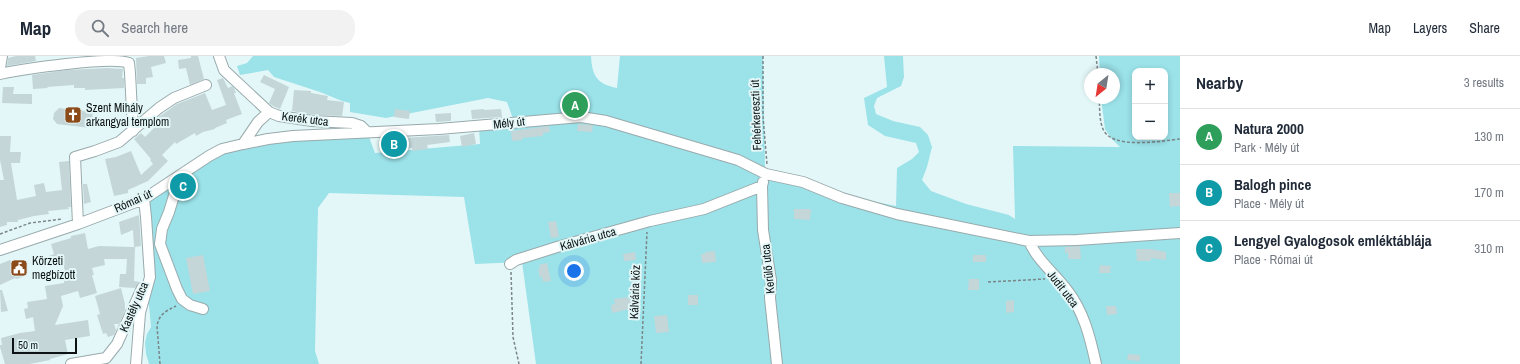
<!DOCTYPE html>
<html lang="en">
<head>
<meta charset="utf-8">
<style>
  body { margin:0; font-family:"Archivo Narrow",sans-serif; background:#f2f2f3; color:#1f2937 }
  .controls { position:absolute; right:12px; top:12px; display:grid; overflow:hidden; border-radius:8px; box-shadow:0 2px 6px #0003 }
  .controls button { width:36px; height:36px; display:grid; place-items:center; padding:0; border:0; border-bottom:1px solid #e0e1e3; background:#fff; color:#1f2937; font:20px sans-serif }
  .compass { position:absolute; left:1084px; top:12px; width:36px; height:36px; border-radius:50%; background:#fff; box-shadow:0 2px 6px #0003; rotate:210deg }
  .scale { position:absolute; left:12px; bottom:10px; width:65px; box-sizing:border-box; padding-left:4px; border:2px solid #0d1314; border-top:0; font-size:11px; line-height:14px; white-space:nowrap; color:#0d1314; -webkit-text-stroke:3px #e4f7f8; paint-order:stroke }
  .you { position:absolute; left:574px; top:215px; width:14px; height:14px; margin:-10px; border:3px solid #fff; border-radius:50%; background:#1a73e8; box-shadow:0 0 0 6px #1a73e833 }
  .badge { display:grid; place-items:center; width:26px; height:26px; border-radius:50%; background:#d93025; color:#fff; font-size:13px; font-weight:700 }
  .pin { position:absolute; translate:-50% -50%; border:2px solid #fff; box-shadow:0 1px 4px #0006 }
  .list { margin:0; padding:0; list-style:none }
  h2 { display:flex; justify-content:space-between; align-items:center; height:52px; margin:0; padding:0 16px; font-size:17px }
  h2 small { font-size:13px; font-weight:400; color:#747a83 }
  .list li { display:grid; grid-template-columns:26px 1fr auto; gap:12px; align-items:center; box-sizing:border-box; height:56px; padding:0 16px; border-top:1px solid #e0e1e3 }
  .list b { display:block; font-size:15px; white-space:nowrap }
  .list p { margin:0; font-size:13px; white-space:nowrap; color:#747a83 }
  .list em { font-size:13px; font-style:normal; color:#747a83 }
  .icon { flex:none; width:22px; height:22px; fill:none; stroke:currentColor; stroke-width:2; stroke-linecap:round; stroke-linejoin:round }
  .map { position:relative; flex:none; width:1180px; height:308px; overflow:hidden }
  header { display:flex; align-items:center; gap:24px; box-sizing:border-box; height:56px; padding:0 20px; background:#fff; border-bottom:1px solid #e0e1e3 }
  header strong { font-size:19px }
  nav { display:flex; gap:22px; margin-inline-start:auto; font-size:14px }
  .search { width:280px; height:36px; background:#f2f2f3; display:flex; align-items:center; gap:10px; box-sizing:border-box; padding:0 14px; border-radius:16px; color:#747a83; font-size:15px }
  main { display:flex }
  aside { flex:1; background:#fff }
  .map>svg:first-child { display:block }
  .green { fill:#9be2e9; fill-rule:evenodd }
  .building { fill:#c4d6d8 }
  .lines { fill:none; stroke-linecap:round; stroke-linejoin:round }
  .minor-casing { stroke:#99aaac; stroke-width:12 }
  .path { stroke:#7a8687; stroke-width:1.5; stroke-dasharray:3 2; stroke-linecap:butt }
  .minor { stroke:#fff; stroke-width:10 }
  .labels { text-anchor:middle; stroke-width:4; stroke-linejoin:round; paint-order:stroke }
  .poi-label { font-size:12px; fill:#0d1314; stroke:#e4f7f8; text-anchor:start }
  .street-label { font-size:12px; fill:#0d1314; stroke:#e4f7f8 }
</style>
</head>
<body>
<header>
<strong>Map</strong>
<div class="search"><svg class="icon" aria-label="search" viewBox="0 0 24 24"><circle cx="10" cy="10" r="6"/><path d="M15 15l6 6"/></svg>Search here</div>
<nav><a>Map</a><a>Layers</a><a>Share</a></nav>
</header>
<main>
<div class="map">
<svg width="1180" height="308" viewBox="0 0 1180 308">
  <rect width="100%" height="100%" fill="#e4f7f8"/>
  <path class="green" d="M 253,0 L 591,0 C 592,20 597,28 617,32 L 620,0 L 763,0 L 765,112 L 803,122 L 852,141 L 896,150 L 897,112 L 912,103 L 919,96 L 916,87 L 885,80 L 868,69 L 864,42 L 887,31 L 884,0 L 903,0 L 904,21 L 901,30 L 877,42 L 874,50 L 876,58 L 893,65 L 920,71 L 928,79 L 932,91 L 927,111 L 922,124 L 931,135 L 966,148 L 1009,159 L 1015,163 L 1013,90 L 1120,91 L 1111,82 L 1105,73 L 1101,42 L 1114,42 L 1114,18 L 1100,18 L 1099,0 L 1180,0 L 1180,308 L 536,308 L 522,206 L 475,208 L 464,141 L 329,137 L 318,152 L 315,295 L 319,308 L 149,308 L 146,298 L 145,287 L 147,278 L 151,271 L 149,249 L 142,247 L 148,230 L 144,143 L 222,93 L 367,76 L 375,97 L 480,88 L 479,70 L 513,66 L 512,60 L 507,46 L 488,42 L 386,62 L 350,56 L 350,47 L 342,45 L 320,36 L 274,21 L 268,14 L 240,19 L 237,10 L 247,7 ZM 1135,15 L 1165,15 L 1165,81 L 1135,81 Z"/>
  <path class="building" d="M 16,0 L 35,0 L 36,5 L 7,10 L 8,2 Z
    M 149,0 L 164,0 L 166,7 L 151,11 L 153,21 L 146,22 L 146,28 L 137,28 L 136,2 Z
    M 191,0 L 198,0 L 204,23 L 190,29 L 186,12 L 179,13 L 178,4 L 191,2 Z
    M 107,12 L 123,13 L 122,22 L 124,22 L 124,32 L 85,34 L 85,32 L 74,32 L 74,29 L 47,31 L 48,32 L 33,33 L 32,19 L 67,14 Z
    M 264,19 L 289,31 L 280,53 L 273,50 L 269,47 L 275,33 L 260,26 Z
    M 223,22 L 228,32 L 232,30 L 234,32 L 236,37 L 234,37 L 242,58 L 226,64 L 227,67 L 215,72 L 215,73 L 203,76 L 196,80 L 195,77 L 176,88 L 175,86 L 162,99 L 168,105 L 148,125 L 128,134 L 128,137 L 114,140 L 105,103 L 116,101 L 131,95 L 141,119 L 153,108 L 150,104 L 151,103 L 134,83 L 141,77 L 145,81 L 157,69 L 153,65 L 177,48 L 205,37 L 212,54 L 226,49 L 217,24 Z
    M 3,31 L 14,31 L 13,38 L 32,38 L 32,48 L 2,47 Z
    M 294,34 L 311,35 L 311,37 L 328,40 L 327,44 L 344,46 L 342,60 L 315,59 L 292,55 Z
    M 59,52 L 93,56 L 91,72 L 57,68 L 53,63 L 54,57 Z
    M 395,53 L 410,55 L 409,63 L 394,61 Z
    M 484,53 L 484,54 L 501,53 L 502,61 L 472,63 L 471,54 Z
    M 451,57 L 451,65 L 436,66 L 435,58 Z
    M 578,68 L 593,69 L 592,76 L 577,75 Z
    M 549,70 L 550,76 L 543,77 L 543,80 L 522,82 L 522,84 L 512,85 L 511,75 Z
    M 474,77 L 476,88 L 462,91 L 460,80 Z
    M 449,79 L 450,86 L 427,89 L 428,93 L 413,95 L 412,92 L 388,93 L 388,83 Z
    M 0,80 L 11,80 L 10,96 L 21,96 L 20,107 L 11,107 L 17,144 L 36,140 L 34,129 L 44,127 L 46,136 L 62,134 L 59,106 L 69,105 L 71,151 L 68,151 L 69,153 L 48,155 L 49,158 L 34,160 L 18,164 L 18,166 L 7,166 L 7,169 L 0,171 L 0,124 L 4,124 L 0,104 Z
    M 83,128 L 87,128 L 91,146 L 84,148 Z
    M 1169,137 L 1180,137 L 1180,150 L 1170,151 Z
    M 794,153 L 811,153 L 810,164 L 794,163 Z
    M 139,159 L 141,190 L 135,191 L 134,225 L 141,226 L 138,227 L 135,232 L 119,231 L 120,218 L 126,218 L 127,203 L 104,203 L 105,209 L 92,212 L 94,219 L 92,219 L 97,237 L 80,242 L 78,235 L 61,240 L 63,250 L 55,269 L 88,264 L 90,280 L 65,284 L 68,298 L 50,303 L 50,304 L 30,308 L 5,308 L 0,291 L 0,289 L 2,289 L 1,282 L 20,277 L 35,275 L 33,261 L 26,263 L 24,253 L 28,252 L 27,246 L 47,243 L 45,230 L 64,227 L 64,225 L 67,224 L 63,207 L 60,208 L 59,204 L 40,211 L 38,204 L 54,198 L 51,188 L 71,182 L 71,180 L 85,177 L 88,193 L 99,190 L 134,191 L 133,174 L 121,179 L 119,166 Z
    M 556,165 L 559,181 L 551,182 L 548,166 Z
    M 1080,190 L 1081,203 L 1068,203 L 1068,197 L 1065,197 L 1065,191 Z
    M 1136,193 L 1151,193 L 1166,196 L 1166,204 L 1151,202 L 1151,205 L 1137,205 Z
    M 715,195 L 716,206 L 702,207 L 701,198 L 705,198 L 705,196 Z
    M 635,196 L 636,204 L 624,205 L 623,198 Z
    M 203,199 L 210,235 L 193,238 L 186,202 Z
    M 973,199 L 986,199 L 986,206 L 973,206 Z
    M 10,204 L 13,209 L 17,207 L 23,221 L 16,223 L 15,222 L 0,229 L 0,208 Z
    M 547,207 L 551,225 L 543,226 L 542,221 L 540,222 L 538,213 L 540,213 L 539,209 Z
    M 1100,209 L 1111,210 L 1110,217 L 1099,217 Z
    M 969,223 L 979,223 L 979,234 L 968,234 Z
    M 121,232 L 125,248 L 125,254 L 119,268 L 114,268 L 116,274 L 114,279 L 108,281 L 106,277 L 103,278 L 97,259 L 100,258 L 95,240 Z
    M 0,234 L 2,234 L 8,255 L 1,256 Z
    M 688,239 L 698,239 L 698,249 L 688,249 Z
    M 628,241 L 629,244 L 637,244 L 638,250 L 630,251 L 630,253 L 612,257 L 611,249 L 615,248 L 614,243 Z
    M 1014,244 L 1014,256 L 1006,257 L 1006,245 Z
    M 1106,250 L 1116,250 L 1117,258 L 1107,259 Z
    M 667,259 L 669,276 L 656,277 L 654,260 Z
    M 1128,298 L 1140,299 L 1140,305 L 1127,304 Z"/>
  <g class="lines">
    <g class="minor-casing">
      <path id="minor" d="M 219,0 L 224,14 L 269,56 L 279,60 L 312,65 L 352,67 L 361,70 L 367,76
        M 0,12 L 2,0
        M 0,18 C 23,13 111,0 129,7 L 130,17 L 133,75
        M 243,88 L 258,66 L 269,56
        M 180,120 L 169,156 L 162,173 L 160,188 L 177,233 L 182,243 L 190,249 L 203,253
        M 763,126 L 762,130 L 763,174 L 771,224 L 770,242 L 777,308
        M 78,168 L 75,101 L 95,95 L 119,86 L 159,52 L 174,42 L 206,29
        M 1029,185 C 1037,204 1054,217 1067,234 C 1084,256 1090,281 1096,308
        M 0,194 L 78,168 L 144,143 L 209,100 L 222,93 L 243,88 L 268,83 L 293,80 L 439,73 L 581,61 L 606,65 L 738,104 L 766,118 L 803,126 L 842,142 L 897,158 L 1029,185 L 1077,184 L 1180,177
        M 510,208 L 516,204 L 557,191 L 650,165 L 704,153 L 762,130
        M 106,302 L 117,288 L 142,232
        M 71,308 L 106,302
        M 136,308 L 140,257 L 150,221 L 146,161 L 144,143"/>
    </g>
    <path class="path" d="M 763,0 L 763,61 L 767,108
      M 1096,0 L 1098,18
      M 1099,42 C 1100,52 1099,64 1103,73 C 1111,94 1162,85 1180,83
      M 0,178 L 30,167 L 62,163
      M 511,216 L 513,281 L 519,308
      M 988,226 L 1045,223
      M 160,308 L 157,270 C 159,258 166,255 176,250
      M 641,308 L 647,176"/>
    <use href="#minor" class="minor"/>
  </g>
  <defs>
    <g id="church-square" transform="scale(0.9)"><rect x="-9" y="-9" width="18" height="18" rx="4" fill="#8b4a17" stroke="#e4f7f8"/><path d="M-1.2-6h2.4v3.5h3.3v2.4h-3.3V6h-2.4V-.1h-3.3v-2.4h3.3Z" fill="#fff"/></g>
    <g id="civic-square" transform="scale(0.9)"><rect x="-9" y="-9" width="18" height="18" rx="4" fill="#8b4a17" stroke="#e4f7f8"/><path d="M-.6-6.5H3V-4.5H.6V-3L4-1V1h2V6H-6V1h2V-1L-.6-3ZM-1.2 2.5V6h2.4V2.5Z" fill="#fff"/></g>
  </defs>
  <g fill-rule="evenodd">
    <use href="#church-square" x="73" y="59"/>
    <use href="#civic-square" x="19" y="212"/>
  </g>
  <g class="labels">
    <g class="poi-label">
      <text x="86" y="56">Szent Mihály<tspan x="86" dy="14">arkangyal templom</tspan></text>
      <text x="32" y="209">Körzeti<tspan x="32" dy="14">megbízott</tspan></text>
    </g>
    <g class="street-label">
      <text transform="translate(756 59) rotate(-92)" y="4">Fehérkereszti út</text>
      <text transform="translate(305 63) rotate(7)" y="4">Kerék utca</text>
      <text transform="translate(509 67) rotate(-6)" y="4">Mély út</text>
      <text transform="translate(133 145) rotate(-24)" y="4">Római út</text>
      <text transform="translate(588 183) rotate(-16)" y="4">Kálvária utca</text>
      <text transform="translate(768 213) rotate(-96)" y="4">Kerülő utca</text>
      <text transform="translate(1063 233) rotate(52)" y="4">Judit utca</text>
      <text transform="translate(635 236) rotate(-88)" y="4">Kálvária köz</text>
      <text transform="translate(134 251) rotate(-66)" y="4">Kastély utca</text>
    </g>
  </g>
</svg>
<div class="controls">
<button>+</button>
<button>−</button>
</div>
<svg class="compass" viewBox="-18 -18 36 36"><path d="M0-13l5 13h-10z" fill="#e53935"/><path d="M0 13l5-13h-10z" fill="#747a83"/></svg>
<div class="scale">50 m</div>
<div class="you"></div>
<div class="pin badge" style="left:575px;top:49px;background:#2e9e5b">A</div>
<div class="pin badge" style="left:394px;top:88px;background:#0f9aa8">B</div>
<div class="pin badge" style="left:183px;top:130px;background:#0f9aa8">C</div>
</div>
<aside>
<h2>Nearby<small>3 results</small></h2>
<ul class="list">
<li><span class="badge" style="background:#2e9e5b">A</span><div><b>Natura 2000</b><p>Park · Mély út</p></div><em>130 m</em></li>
<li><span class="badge" style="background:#0f9aa8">B</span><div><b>Balogh pince</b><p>Place · Mély út</p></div><em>170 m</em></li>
<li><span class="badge" style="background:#0f9aa8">C</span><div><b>Lengyel Gyalogosok emléktáblája</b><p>Place · Római út</p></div><em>310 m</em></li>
</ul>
</aside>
</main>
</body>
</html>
